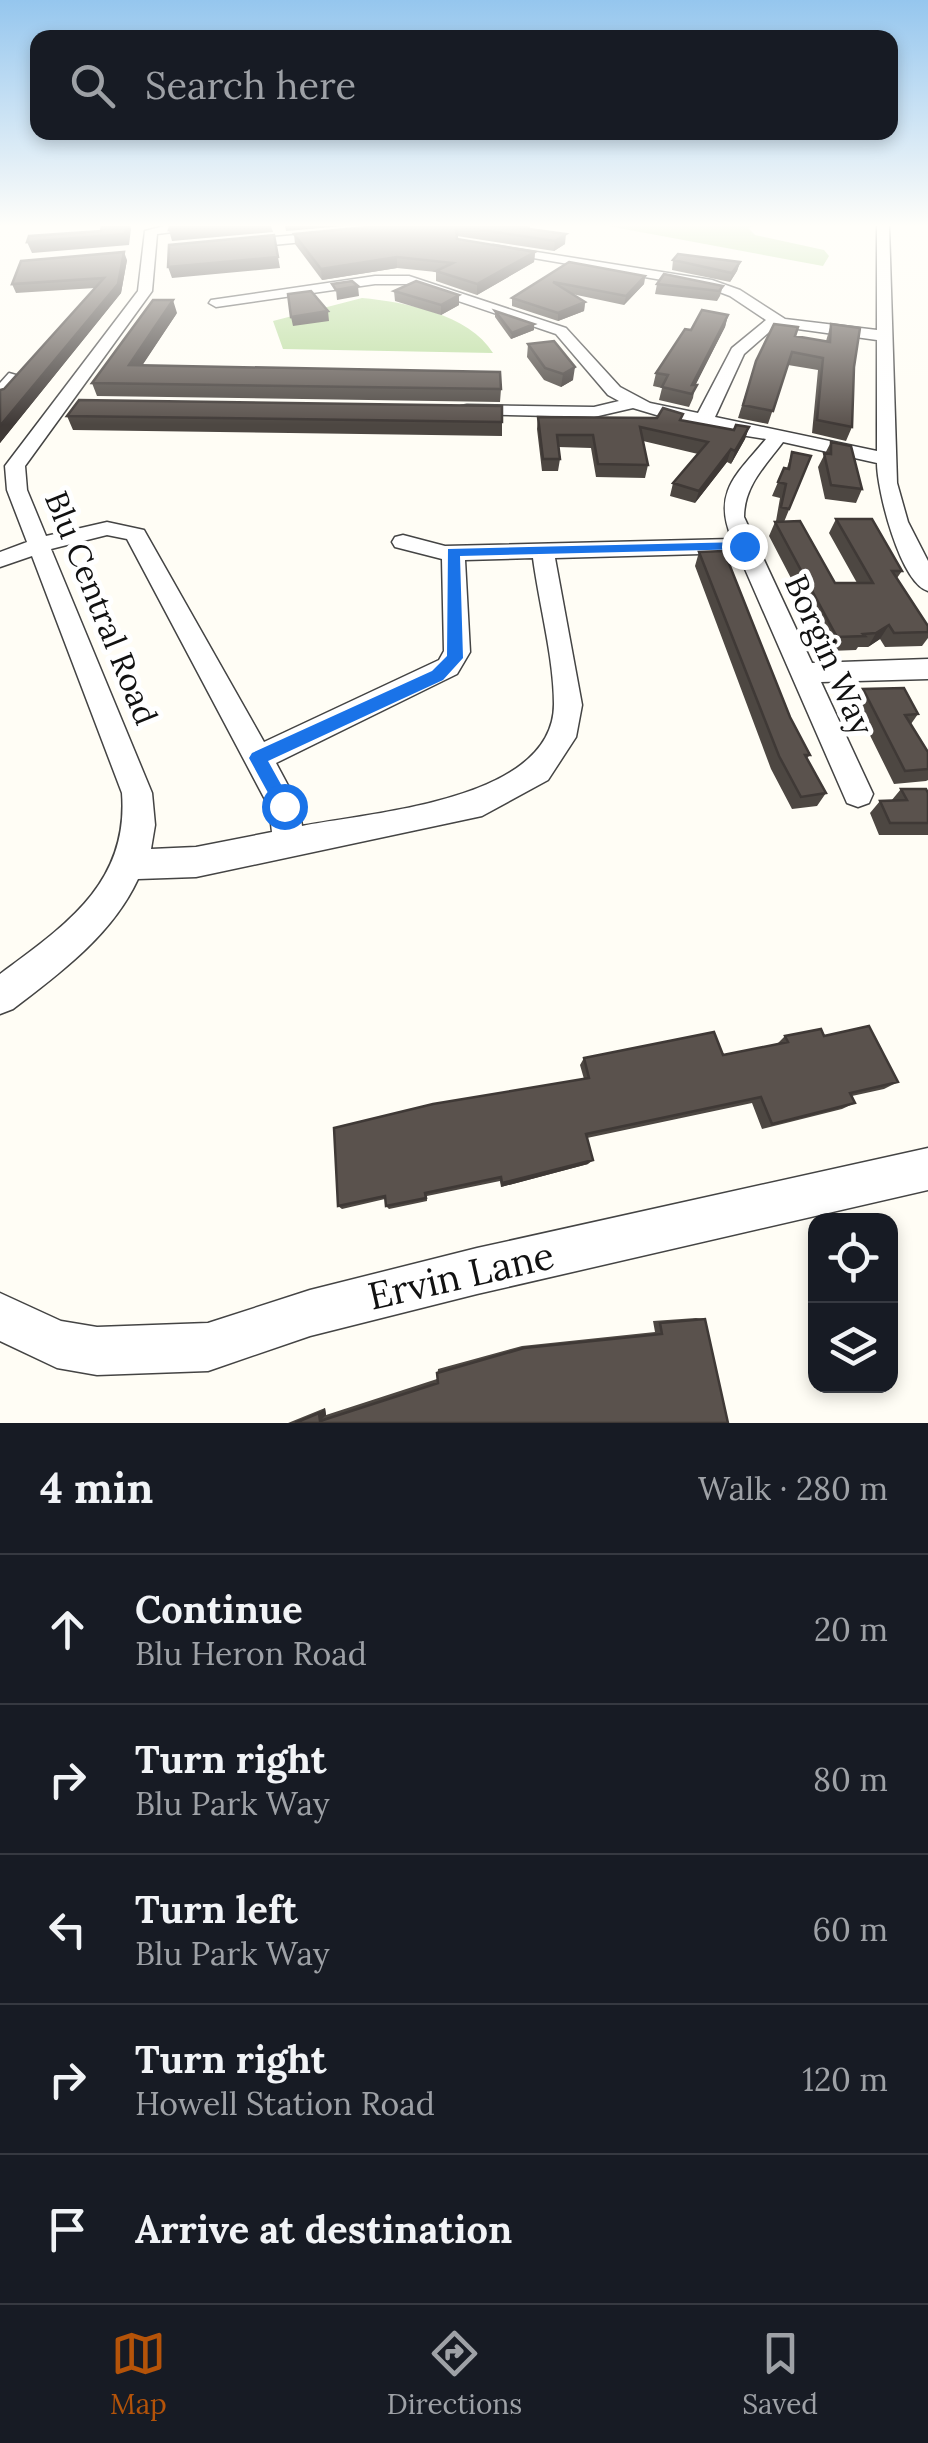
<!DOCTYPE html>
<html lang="en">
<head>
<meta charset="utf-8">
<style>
  body { margin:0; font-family:Lora,serif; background:#20242c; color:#f1f3f6 }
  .controls { position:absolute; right:30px; bottom:30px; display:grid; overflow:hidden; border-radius:20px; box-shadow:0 5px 15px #0003 }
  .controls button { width:90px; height:90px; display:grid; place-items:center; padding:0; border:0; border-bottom:2px solid #363941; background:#171b24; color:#f1f3f6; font:50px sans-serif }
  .stop { position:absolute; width:30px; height:30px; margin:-22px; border:8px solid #1a73e8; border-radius:50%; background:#fff }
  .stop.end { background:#1a73e8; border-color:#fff; box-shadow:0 2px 10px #0008 }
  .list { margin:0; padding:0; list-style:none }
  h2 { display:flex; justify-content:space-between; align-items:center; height:130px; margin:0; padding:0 40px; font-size:42px }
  h2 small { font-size:32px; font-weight:400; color:#9ea1a6 }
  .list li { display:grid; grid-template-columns:65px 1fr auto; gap:30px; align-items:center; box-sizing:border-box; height:150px; padding:0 40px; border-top:2px solid #363941 }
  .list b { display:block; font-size:38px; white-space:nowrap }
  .list p { margin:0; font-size:32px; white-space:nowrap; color:#9ea1a6 }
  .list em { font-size:32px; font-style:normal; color:#9ea1a6 }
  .icon { flex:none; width:55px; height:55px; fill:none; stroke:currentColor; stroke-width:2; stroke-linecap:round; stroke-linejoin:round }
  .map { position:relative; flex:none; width:928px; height:1423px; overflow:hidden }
  .search { position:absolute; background:#171b24; box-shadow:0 5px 15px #0003; left:30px; right:30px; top:30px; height:110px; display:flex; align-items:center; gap:25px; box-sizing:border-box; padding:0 35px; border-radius:20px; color:#9ea1a6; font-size:38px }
  .sheet { height:880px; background:#171b24 }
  nav { display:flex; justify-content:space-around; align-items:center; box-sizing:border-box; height:140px; border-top:2px solid #363941; background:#171b24; font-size:28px; color:#9ea1a6 }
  nav a { display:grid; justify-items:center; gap:5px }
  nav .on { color:#b45309 }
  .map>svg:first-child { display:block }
  .forest { fill:#b9dc9c }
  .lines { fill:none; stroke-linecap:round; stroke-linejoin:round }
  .minor-casing { stroke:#444; stroke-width:3 }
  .minor { fill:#fff; fill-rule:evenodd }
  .wall { fill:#4d4742 }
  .shaded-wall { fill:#3f3936 }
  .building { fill:#5a524d; stroke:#3f3936; stroke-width:2.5 }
  .route { fill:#1a73e8 }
  .labels { text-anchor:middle; stroke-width:10; stroke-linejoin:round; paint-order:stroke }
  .street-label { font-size:32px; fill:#111; stroke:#fff }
  .near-street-label { font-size:38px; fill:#111; stroke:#fff }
</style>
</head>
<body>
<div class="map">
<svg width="928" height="1423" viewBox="0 0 928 1423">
  <rect width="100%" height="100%" fill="#fffdf5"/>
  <path class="forest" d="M 608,226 L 754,226 L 748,228 L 755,235 L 824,250 L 829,256 L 823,266 Z
    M 362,298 C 405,302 469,314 493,353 L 283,349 L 273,321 Z"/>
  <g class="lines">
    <g class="minor-casing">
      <path id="minor" d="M 164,226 L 220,226 L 157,234 L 152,291 L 25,466 L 27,490 L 46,536 L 107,522 L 144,530 L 264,742 L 439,660 L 444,651 L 442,559 L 395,547 L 392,542 L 395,537 L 403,535 L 445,546 L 732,539 C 712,492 737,474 766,439 L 703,429 L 633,408 L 594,417 L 461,414 L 461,406 L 467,405 L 594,407 L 619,401 L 608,395 L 556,334 L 408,284 L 375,284 L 216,307 L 209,303 L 211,300 L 375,276 L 409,276 L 566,328 L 620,387 L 650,403 L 698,413 L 732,348 L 766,320 L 730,296 L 709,288 L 498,252 L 493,251 L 493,245 L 712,280 L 740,290 L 785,319 L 877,330 L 877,226 L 889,226 L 897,483 L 908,522 L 928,561 L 928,591 C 900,583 877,490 877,463 L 783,442 C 765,466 744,486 744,517 L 812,663 L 928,659 L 928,679 L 821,682 L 873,794 L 869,803 L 858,807 L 847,803 L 738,553 L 555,558 L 582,705 L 576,737 L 548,780 L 482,816 L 196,877 L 138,879 C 112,935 60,973 13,1009 L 0,1014 L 0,974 C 66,925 129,883 122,793 L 32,556 L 0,567 L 0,552 L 27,542 L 7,490 L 5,466 L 138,291 L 145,231 ZM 776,326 L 877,340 L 877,451 L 715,417 L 744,354 ZM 107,535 L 127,539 L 269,807 L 272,832 L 196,847 L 151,849 L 155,825 L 152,793 L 51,549 ZM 533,558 C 539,604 554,658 554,704 C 554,801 373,812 302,826 L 299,806 L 276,763 L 457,674 L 470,652 L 465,560 Z
        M 331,232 L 337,236 L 335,239 L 240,248 L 234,244 L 240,240 Z
        M 9,373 L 23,377 L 6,397 L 0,398 L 0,383 Z
        M 928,1148 L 928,1190 L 477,1294 L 310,1336 L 208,1371 L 97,1375 L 57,1368 L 0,1341 L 0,1293 L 61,1321 L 97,1327 L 208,1323 L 310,1290 L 477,1248 Z"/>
    </g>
    <use href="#minor" class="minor"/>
  </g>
  <path class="wall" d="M 377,226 L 530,226 L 530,230 L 565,244 L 554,251 L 457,236 L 457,239 L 535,252 L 534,262 L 477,295 L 436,281 L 436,272 L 397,268 L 322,280 L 295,244 L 294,234 Z
    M 127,260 L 121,293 L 0,443 L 0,390 L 4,389 L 95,288 L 16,293 L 12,284 Z
    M 673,260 L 740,262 L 737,271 L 730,282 L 672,270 Z
    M 569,262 L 645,276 L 644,284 L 624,305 L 572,294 L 585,302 L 584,311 L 558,321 L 512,306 L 512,298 Z
    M 657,284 L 723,286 L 720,296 L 717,301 L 655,294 Z
    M 394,291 L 459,295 L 459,305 L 441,315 L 395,301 Z
    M 495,311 L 534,324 L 534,330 L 511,339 L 495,317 Z
    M 177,313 L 142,365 L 501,389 L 500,402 L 97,396 L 92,383 Z
    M 728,315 L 725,327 L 695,385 L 693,398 L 689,407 L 659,400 L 662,388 L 653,386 L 656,373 L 691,330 Z
    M 831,324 L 854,367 L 852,427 L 846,441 L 812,433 L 818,370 L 788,365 L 768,424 L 738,418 L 756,361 L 795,336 L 826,341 Z
    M 528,344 L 573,380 L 561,387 L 544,380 L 527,357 Z
    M 67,416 L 502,422 L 502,436 L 361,434 L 73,430 Z
    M 538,417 L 681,420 L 734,430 L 749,427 L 745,439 L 731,464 L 727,462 L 695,503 L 670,496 L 673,483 L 698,454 L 643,441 L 648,465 L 645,478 L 596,477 L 591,448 L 558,447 L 560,459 L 558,471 L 542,471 L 537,429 Z
    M 831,442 L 862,489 L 856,503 L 825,499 L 818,467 Z
    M 792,452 L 811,456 L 784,522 L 835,583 L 857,583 L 829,533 L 836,519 L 902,571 L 897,578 L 928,626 L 928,638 L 922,646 L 885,647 L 880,639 L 868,647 L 858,647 L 856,650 L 829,651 L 769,536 L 775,522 L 779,522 L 776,521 L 780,498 L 772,496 L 784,468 L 787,468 Z
    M 699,552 L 810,755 L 807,758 L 826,793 L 817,806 L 792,809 L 771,769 L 695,566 Z
    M 863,689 L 918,714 L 911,724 L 928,752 L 928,780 L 926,781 L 894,784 L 854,703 Z
    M 901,789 L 928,793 L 928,835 L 879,835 L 870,813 L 880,801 L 891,801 Z
    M 785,1036 L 824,1036 L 898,1082 L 884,1089 L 852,1096 L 855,1103 L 842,1109 L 762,1129 L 752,1103 L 587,1138 L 588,1164 L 501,1187 L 500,1181 L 427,1196 L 427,1201 L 389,1209 L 386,1206 L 385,1199 L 342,1209 L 338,1206 L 584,1079 L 580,1065 L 584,1058 L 723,1055 L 776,1045 Z
    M 696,1318 L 705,1319 L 728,1423 L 288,1423 L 325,1408 L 326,1415 L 437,1379 L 438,1369 L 522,1346 L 655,1332 L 653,1321 Z"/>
  <path class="shaded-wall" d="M 127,226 L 130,226 L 131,229 L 129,245 L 32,253 L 27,242 Z
    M 212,226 L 271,226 L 273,232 L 172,241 L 169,230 Z
    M 285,226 L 344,226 L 286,231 Z
    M 566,234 L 565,244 L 554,251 L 555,241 Z
    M 124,252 L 127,260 L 121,293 L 0,443 L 0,426 Z
    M 535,252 L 534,262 L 477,295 L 477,284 Z
    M 278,257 L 280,268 L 172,278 L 168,267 Z
    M 397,257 L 397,268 L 322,280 L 321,269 Z
    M 740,262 L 737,271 L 730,282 L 732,273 Z
    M 645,276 L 644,284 L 624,305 L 626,296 Z
    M 358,286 L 359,296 L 337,300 L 336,290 Z
    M 459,295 L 459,305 L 441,315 L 441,305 Z
    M 173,300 L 177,313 L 134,378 L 129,365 Z
    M 585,302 L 584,311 L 558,321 L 558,313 Z
    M 328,311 L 329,321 L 293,326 L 291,317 Z
    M 728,315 L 725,327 L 691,394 L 692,385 Z
    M 534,324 L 534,330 L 511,339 L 512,333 Z
    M 575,367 L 573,380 L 561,387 L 563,374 Z
    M 749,427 L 745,439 L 731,464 L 735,451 Z
    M 731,449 L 727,462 L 695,503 L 699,491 Z
    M 889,625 L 880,639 L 868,647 L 876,633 Z
    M 593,1160 L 588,1164 L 501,1187 L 502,1183 Z
    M 325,1408 L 326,1415 L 320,1421 L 319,1413 Z"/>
  <path class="building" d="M 102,226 L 127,226 L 125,234 L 27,242 L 29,236 L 101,231 Z
    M 170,226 L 212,226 L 169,230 Z
    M 377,226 L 525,226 L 522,228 L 566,234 L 555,241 L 456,226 L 457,239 L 535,252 L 477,284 L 436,271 L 453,263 L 397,257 L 321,269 L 294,234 Z
    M 274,235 L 278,257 L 168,267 L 169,245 Z
    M 124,252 L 118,284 L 0,426 L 0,390 L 4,389 L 104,278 L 12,284 L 21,261 Z
    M 678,254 L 740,262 L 732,273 L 673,260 Z
    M 569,262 L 645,276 L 626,296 L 553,282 L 585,302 L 558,313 L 512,298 Z
    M 664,274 L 723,286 L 719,291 L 657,284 Z
    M 352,281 L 358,286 L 336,290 L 332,284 Z
    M 416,281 L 459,295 L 441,305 L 394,291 Z
    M 311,291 L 328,311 L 291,317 L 288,294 Z
    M 153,300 L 173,300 L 129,365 L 500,372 L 501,389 L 92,383 Z
    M 702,310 L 728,315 L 692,385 L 697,385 L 692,394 L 662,387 L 668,375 L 656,373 L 685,329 L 691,330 Z
    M 495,311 L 534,324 L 512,333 Z
    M 774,324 L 798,327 L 795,336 L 830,342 L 831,324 L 860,328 L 854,367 L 852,427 L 817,420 L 823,358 L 792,352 L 773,411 L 743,405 L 756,361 Z
    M 554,341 L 575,367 L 563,374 L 545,368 L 528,344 Z
    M 79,400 L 502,406 L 502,422 L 67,416 Z
    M 663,408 L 683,414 L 680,420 L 734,430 L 736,425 L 749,427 L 735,451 L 731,449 L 699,491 L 673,483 L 708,442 L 640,427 L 648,465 L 598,464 L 593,435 L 557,435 L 560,459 L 543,459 L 538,417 L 657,418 Z
    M 831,442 L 851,446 L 862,489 L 831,485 L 824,453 L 831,454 Z
    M 792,452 L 811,456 L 789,509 L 781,507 L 786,484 L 778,482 L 784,468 L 789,469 Z
    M 836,519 L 872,519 L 902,571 L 892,571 L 928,626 L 928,632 L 894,633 L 889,625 L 876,633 L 863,634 L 865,636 L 837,637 L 775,522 L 800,521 L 835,583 L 873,583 Z
    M 724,551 L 790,717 L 810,755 L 805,755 L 826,793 L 801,797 L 779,756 L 699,552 Z
    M 904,688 L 918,714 L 905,715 L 928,752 L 928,769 L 905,771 L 863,689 Z
    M 901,789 L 926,789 L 928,793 L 928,823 L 890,823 L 880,801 L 907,800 Z
    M 869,1026 L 898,1082 L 850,1093 L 855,1103 L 772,1124 L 761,1097 L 586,1134 L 593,1160 L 502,1183 L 501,1177 L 425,1193 L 426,1198 L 386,1206 L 385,1196 L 338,1206 L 334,1128 L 433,1104 L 589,1078 L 584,1058 L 714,1032 L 723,1055 L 788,1042 L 785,1036 L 821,1029 L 824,1036 Z
    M 705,1319 L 728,1423 L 295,1423 L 319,1413 L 320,1421 L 438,1383 L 437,1373 L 524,1348 L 662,1334 L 660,1323 Z"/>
  <linearGradient id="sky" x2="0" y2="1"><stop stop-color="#95c6ee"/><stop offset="0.53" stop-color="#fffefa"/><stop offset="1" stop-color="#fffefa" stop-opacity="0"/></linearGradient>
  <rect width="928" height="425" fill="url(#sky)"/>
  <path class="route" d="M 744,542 L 751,546 L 749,549 L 460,556 L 463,658 L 443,680 L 268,761 L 293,806 L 290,811 L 278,811 L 249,758 L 252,753 L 432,671 L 447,656 L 448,549 Z"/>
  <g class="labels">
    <g class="street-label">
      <text transform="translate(101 608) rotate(68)" y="11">Blu Central Road</text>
      <text transform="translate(829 655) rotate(66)" y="11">Borgin Way</text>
    </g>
    <g class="near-street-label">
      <text transform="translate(461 1276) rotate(-13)" y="13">Ervin Lane</text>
    </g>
  </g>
</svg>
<div class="controls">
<button><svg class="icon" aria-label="locate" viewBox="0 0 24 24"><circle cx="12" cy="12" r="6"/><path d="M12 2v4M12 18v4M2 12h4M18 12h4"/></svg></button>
<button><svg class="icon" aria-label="layers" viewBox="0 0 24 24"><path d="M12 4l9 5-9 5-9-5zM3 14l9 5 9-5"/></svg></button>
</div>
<div class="stop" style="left:284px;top:806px"></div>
<div class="stop end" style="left:744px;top:546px"></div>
<div class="search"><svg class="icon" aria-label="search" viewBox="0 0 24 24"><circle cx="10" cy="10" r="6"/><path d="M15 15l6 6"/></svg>Search here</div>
</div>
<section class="sheet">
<h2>4 min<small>Walk · 280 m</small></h2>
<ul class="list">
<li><svg class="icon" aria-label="ahead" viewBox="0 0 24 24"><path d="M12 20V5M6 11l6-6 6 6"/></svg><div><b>Continue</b><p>Blu Heron Road</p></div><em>20 m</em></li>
<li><svg class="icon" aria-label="right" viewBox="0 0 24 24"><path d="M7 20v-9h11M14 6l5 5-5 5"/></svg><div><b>Turn right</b><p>Blu Park Way</p></div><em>80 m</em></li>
<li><svg class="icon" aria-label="left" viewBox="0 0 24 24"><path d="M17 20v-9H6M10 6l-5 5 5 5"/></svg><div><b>Turn left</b><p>Blu Park Way</p></div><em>60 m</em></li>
<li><svg class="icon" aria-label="right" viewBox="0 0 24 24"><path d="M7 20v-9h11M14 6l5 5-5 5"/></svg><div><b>Turn right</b><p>Howell Station Road</p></div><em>120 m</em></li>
<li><svg class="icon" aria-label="arrive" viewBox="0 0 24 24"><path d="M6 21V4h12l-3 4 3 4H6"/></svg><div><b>Arrive at destination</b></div></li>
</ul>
</section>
<nav>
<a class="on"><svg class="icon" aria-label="map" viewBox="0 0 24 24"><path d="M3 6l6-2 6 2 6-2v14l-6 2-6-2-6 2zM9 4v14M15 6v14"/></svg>Map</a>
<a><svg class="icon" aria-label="directions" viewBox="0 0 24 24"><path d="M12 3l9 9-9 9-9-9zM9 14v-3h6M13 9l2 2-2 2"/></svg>Directions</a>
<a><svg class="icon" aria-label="saved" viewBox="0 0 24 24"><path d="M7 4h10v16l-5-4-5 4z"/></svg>Saved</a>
</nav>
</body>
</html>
